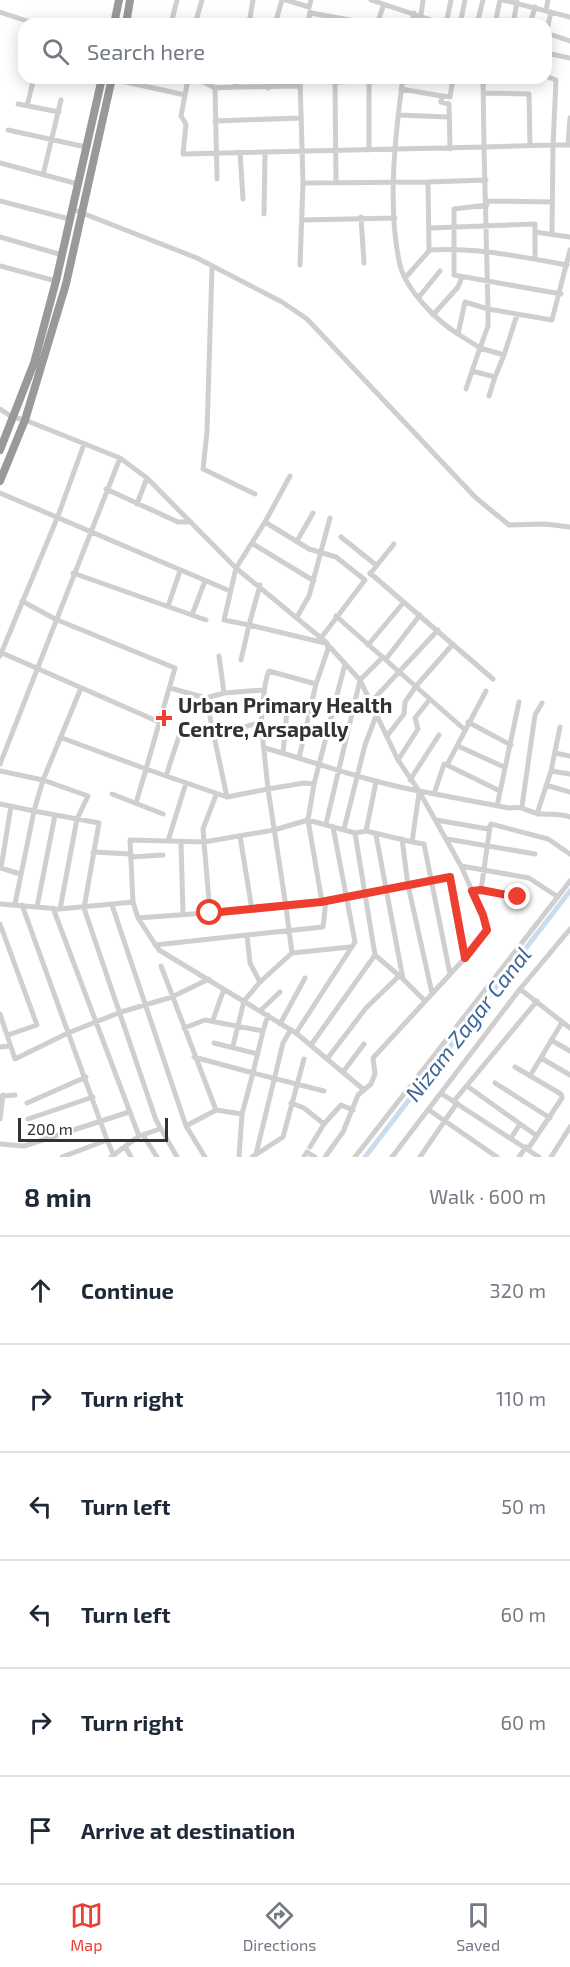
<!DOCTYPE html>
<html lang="en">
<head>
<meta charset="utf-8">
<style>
  body { margin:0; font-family:"Exo 2",sans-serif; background:#f6f6f7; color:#1f2937 }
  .scale { position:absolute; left:18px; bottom:15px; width:150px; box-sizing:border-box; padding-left:6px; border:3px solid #323232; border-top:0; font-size:16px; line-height:21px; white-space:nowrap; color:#323232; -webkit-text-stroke:4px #fff; paint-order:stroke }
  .stop { position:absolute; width:18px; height:18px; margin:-14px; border:4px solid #ee3e2f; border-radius:50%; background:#fff }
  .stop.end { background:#ee3e2f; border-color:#fff; box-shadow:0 2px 6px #0008 }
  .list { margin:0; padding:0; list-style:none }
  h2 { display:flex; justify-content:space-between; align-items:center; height:78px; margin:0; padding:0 24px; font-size:26px }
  h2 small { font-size:20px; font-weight:400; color:#747a83 }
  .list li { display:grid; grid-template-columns:39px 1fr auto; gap:18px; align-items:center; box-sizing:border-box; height:108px; padding:0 24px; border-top:2px solid #e0e1e3 }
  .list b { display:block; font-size:22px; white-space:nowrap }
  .list em { font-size:20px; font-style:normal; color:#747a83 }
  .icon { flex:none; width:33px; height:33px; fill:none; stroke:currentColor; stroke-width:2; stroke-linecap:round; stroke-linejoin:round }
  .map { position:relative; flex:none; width:570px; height:1157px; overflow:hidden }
  .search { position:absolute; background:#fff; box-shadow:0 3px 15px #0003; left:18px; right:18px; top:18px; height:66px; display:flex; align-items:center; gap:15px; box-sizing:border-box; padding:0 21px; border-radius:18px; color:#747a83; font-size:22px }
  .sheet { height:726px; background:#fff }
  nav { display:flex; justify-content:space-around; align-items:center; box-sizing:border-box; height:84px; border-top:2px solid #e0e1e3; background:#fff; font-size:16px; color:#747a83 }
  nav a { display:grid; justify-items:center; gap:3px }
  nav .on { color:#ee3e2f }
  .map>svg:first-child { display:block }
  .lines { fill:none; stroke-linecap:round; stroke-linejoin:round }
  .canal { stroke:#ccdcef; stroke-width:5 }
  .minor { stroke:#cfcfcf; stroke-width:5 }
  .highway { stroke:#999; stroke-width:8 }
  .route { stroke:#ee3e2f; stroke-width:8 }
  .poi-dot { fill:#ee3e2f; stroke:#fff; stroke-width:2 }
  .labels { text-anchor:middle; stroke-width:6; stroke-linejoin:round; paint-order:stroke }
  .poi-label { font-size:21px; font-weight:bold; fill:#323232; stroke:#fff; text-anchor:start }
  .water-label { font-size:22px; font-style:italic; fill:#3a669a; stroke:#fff }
</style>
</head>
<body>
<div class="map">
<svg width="570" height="1157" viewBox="0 0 570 1157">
  <rect width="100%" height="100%" fill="#fff"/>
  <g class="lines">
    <path class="canal" d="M 365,1157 L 570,891"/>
    <path class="minor" d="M 286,0 L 309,7 L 311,0
      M 371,0 L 443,24
      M 503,0 L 570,17
      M 546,10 L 548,0
      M 0,12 L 36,24
      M 311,13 L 372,24
      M 421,15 L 423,0
      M 171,24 L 177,0
      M 195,24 L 202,0
      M 249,24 L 253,0
      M 275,24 L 282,0
      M 308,24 L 310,12
      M 377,24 L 384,4
      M 412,24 L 414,13
      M 446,24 L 451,0
      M 460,24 L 465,0
      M 477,24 L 483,0
      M 495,24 L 500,0
      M 513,24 L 517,2
      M 530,24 L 535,7
      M 546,33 L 570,41
      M 546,34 L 551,12
      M 546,53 L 570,58
      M 546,76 L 556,80 L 553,145 L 570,145
      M 300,78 L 303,183 L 300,265
      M 403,78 C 395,135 387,209 400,265 C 406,290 437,321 458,334
      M 112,79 L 185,95 L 181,116 L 186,124 L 183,154 L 484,147 L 483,78
      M 369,79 L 369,150
      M 235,87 L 300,86
      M 215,88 L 235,87 L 237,78
      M 268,88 L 268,78
      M 401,89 L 442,96 L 441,102 L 449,104 L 450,149
      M 483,93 L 529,94 L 530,145
      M 185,95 L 188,79 L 200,80 L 215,88 L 217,179
      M 442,96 L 450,97 L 453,78
      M 18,104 L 59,112
      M 27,106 L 34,78
      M 398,115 L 448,117
      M 215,121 L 300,118
      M 8,130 L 86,147
      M 568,145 L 570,118
      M 240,152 L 243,199
      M 0,163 L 78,184
      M 43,175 L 61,100
      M 428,182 L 486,180
      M 303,183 L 428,182 L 429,251 L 405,278
      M 336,183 L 335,82 L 369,81
      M 0,201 L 69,219
      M 487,201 L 552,202
      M 487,205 L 454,209 L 454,275 L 561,294
      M 72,209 L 197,258 L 282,302 L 307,319 L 475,497 L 509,525 L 545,524 L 570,527
      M 264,214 L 265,152
      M 361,217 L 364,263
      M 302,220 L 395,218
      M 430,228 L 535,224 L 535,259
      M 535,232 L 570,237
      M 552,234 L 553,145 L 484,147 L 488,309 L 465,302 L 458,334 L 480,348 L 472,371 L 495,377 L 504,355 L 480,348 L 488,326 L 488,309 L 552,320 L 570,250
      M 0,237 L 62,255
      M 430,250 C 476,247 522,257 567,265
      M 0,266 L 56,281
      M 212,267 L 207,432 L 203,469 L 255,494
      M 419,297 L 440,271
      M 433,315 L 458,287 L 462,277
      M 504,355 L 517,315
      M 466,389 L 472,371
      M 489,396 L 495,377
      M 0,409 L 12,417 L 25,420 L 120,458 L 147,478 L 236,568 L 327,643 L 328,649 L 316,684 L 299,758
      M 106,489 L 178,522 L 191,522
      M 0,493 L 230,591
      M 137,504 L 147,478
      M 265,522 L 290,476
      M 341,537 L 376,565
      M 297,541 L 313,513
      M 253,544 L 314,581
      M 73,573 L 206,620
      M 370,573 L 493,679
      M 370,574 L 394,544
      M 260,585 L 249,625 L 325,643
      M 22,601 L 55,619 L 175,668 L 146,769 L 62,738
      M 168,606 L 180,571
      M 192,615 L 205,581
      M 336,616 L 465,730
      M 297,617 L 309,596 L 330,518
      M 368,645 L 404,602
      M 0,652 L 159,722
      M 0,656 L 58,516 L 84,444
      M 386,659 L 420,615
      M 241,660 L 249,625 L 224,620 L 236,568 L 265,522 L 309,549 L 336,557 L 365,580 L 321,638
      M 81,688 L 43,780 L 34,811 L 99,823 L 84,908 L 156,1120 L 177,1157
      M 224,693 L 263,690
      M 206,698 L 224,693 L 219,656
      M 371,702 L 438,630
      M 261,722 C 264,705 262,687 269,671 L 316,684
      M 468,722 L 511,745
      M 214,736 L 227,797
      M 387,736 L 404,714 L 405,702 L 417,685 L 453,644
      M 458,746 L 504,767
      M 265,748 C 317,763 366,781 419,791 L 398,760 L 360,680 L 328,645
      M 283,753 L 287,710
      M 555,753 L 570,756
      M 398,760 L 418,729 L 415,718 L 430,699
      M 0,764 L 120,458
      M 447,765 L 500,791
      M 0,771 L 43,780 L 88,796 L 77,819 L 60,909
      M 551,771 L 570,774
      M 166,776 L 183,724
      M 410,780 L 439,735
      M 314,784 L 304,783 L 268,789 L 286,907 L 450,877 L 465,958
      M 546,785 L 570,792
      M 112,794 L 163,814
      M 434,794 L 444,764 L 447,765 L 486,691
      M 216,795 L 203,829 L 204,842 L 274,830 L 308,820 L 355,833 L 366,831 L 412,842 L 419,793
      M 136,803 L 146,769 L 227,797 L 268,789 L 261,722 L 214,736 L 206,698 L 170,688
      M 0,804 L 34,811 L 15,904
      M 11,806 L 1,868 L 20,874
      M 497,806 L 519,702
      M 522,806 L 535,715 L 542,703
      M 537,814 L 551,771 L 560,727
      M 436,820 L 488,829 L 491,824 L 548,839 L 570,854
      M 326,824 L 360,680 L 383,657
      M 344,829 L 365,745 L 376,716
      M 366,831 L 376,782
      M 355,833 L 375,955 L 403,979
      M 376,835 L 403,979 L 425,1001
      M 240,836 L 252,910
      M 402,839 L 408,885 L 432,993
      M 447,839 L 535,854
      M 168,841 L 186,783
      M 412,842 L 424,844 L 450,974
      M 181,843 L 183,913
      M 93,852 L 131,854
      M 131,857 L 163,855
      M 461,866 L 529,878 L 558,897
      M 472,890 L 481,890 L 490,827
      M 481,890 L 518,897
      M 322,902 L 308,820 L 314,784 L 345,664
      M 0,904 L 60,909 L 133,902
      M 22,905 L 107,1140 L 62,1157
      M 112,905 L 186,1126 L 205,1157
      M 37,907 L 55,815
      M 53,908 L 139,1136
      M 210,913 L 204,842 L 130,840 L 133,902 L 138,918 L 159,950 L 296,1033 L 364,1090
      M 138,918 L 286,907 L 292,953
      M 0,924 L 37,1025 L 8,1035
      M 247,935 L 323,927 L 326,901
      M 155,945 L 247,935 L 250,963 L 260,982
      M 161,966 L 216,1110
      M 520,989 L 570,1028
      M 260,1011 L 280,992
      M 0,1014 L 15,1059 L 68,1033 L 121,1012 L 172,997 L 209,979
      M 213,1020 L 224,989
      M 280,1024 L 305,978
      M 184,1028 L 205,1020 L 263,1031 L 253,1073 L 194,1057
      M 263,1031 L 268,1015
      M 296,1033 L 355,942 L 333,827
      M 551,1040 L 570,1051
      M 214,1043 L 258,1054
      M 311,1045 L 375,955
      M 233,1046 L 244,1001 L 260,982 L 292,953 L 350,947
      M 0,1047 L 10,1046
      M 541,1058 L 570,1075
      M 327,1059 L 366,1008 L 399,976
      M 515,1067 L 561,1094 L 562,1098 L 528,1149
      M 343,1072 L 364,1044
      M 530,1076 L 561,1024
      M 495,1083 L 550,1118
      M 467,1086 L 537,1136
      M 442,1094 L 539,1157
      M 2,1096 L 15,1095
      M 454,1101 L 537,1001
      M 27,1103 L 86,1077
      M 291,1103 L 304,1108 L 324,1124 L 310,1147
      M 429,1110 L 497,1157
      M 0,1119 L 3,1095
      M 28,1119 L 93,1097
      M 324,1124 L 341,1105 L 353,1110
      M 186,1126 L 216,1110 L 242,1114
      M 143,1135 L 157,1157
      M 511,1138 L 520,1124
      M 107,1140 L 114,1156
      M 0,1144 L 24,1146 L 129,1112
      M 126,1148 L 131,1157
      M 256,1154 L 283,1043 L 290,1031
      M 111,1157 L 139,1136 L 160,1129
      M 239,1157 L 242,1114 L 253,1073 L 324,1091
      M 252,1157 L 283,1137 L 304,1059
      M 304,1157 L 307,1152 L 315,1157
      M 325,1157 L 343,1132 L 358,1095 L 371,1084 L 375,1074 L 373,1058 L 465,958 L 487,930 L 483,915 L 461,866 L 419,791 L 509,808 C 522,806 525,810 536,813 C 548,816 558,812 570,817
      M 355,1157 L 570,881
      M 392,1157 L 520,989 L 570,929
      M 420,1157 L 457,1103
      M 519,1157 L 526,1147
      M 551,1157 L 570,1127"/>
    <path class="highway" d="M 114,24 L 119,0
      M 126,24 L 130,0
      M 0,450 L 34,363 L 56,281 L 102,78
      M 0,481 L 25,420 L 66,284 L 112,78"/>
  </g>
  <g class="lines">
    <path class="route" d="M 210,913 L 321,902 L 450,877 L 465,958 L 487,930 L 483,915 L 472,891 L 481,890 L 518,897"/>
  </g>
  <path class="poi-dot" d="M161 709h6v6h6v6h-6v6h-6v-6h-6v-6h6z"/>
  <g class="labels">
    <g class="poi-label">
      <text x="178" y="713">Urban Primary Health<tspan x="178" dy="24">Centre, Arsapally</tspan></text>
    </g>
    <g class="water-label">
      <text transform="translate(468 1024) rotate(-52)" y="8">Nizam Zagar Canal</text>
    </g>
  </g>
</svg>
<div class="scale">200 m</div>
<div class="stop" style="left:210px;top:913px"></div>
<div class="stop end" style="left:518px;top:897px"></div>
<div class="search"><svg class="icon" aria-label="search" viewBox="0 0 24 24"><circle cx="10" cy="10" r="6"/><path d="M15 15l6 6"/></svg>Search here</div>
</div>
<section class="sheet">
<h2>8 min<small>Walk · 600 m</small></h2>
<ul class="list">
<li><svg class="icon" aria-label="ahead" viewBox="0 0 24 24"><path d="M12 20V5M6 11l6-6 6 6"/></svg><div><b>Continue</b></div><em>320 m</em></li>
<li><svg class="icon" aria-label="right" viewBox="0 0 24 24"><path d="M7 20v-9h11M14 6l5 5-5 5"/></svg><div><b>Turn right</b></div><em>110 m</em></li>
<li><svg class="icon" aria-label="left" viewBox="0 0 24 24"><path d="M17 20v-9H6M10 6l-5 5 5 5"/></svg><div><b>Turn left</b></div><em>50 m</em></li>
<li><svg class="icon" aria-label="left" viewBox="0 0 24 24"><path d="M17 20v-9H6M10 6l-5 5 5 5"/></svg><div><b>Turn left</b></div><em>60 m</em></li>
<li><svg class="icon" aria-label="right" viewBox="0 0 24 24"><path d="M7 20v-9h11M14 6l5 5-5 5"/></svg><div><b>Turn right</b></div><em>60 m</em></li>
<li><svg class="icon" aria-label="arrive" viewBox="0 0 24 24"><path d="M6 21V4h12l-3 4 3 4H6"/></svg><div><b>Arrive at destination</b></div></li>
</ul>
</section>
<nav>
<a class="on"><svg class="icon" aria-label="map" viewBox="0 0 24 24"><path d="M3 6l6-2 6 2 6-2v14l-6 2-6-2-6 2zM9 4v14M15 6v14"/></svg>Map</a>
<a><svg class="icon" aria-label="directions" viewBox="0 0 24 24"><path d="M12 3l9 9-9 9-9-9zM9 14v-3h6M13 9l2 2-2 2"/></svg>Directions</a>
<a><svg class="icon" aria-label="saved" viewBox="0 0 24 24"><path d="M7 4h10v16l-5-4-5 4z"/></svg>Saved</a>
</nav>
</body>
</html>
